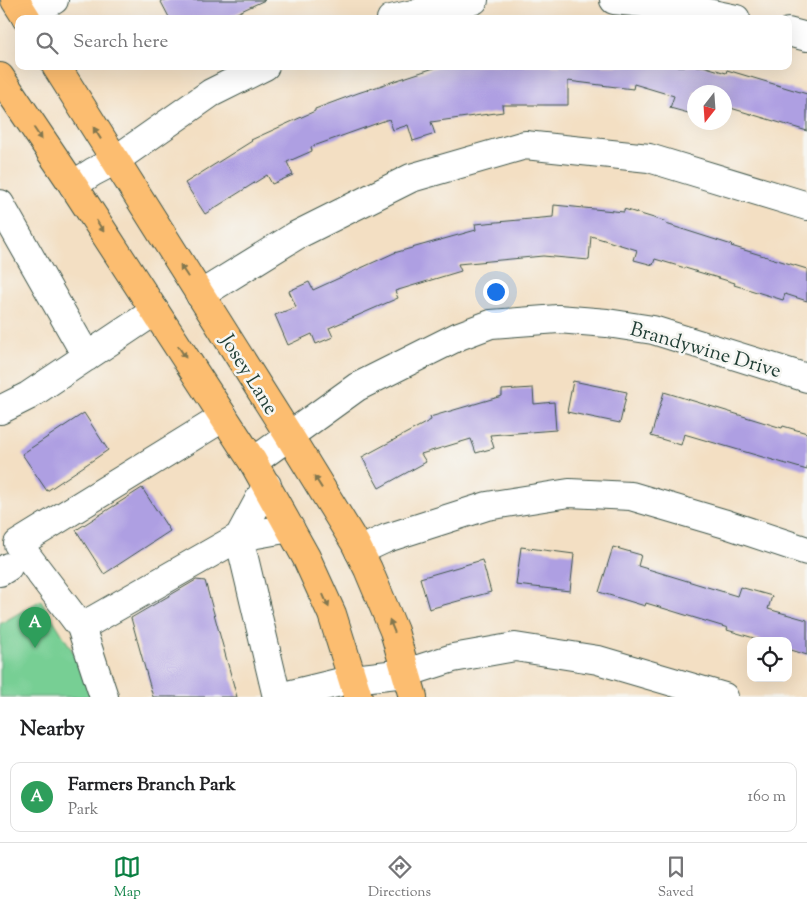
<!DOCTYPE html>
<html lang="en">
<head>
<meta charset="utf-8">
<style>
  body { margin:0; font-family:"Sorts Mill Goudy",serif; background:#f6f6f6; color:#202124 }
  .controls { position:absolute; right:15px; bottom:15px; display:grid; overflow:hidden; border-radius:10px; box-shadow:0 5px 20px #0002 }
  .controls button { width:45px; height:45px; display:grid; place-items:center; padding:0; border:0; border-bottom:1px solid #e0e0e0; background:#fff; color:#202124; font:25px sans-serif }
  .compass { position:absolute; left:687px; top:85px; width:45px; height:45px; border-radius:50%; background:#fff; box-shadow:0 5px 20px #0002; rotate:197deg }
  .you { position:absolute; left:495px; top:291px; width:18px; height:18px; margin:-12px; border:4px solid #fff; border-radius:50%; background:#1a73e8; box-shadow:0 0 0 8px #1a73e833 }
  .badge { display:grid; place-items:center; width:32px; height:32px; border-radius:50%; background:#0b8043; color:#fff; font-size:16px; font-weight:700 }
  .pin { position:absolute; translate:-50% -41px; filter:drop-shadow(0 1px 2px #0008) }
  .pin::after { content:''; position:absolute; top:26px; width:18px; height:15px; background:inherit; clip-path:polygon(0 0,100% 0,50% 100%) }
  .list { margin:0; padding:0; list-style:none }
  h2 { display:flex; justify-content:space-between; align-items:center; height:65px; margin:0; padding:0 20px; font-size:21px }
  h2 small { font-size:16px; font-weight:400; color:#757577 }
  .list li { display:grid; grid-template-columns:32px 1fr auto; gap:15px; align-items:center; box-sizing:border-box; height:70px; margin:0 10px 10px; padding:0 10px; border:1px solid #e0e0e0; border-radius:10px }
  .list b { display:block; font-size:19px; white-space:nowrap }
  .list p { margin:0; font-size:16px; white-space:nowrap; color:#757577 }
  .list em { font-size:16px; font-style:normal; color:#757577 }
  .icon { flex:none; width:28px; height:28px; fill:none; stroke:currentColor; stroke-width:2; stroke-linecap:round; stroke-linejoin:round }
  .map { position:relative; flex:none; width:807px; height:697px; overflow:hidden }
  .search { position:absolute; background:#fff; box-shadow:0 5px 20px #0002; left:15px; right:15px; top:15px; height:55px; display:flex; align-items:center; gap:12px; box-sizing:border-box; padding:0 18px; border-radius:10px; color:#757577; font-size:19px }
  .sheet { height:145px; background:#fff }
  nav { display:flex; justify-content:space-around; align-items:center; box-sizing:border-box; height:70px; border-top:1px solid #e0e0e0; background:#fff; font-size:14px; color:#757577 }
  nav a { display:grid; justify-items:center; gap:2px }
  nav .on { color:#0b8043 }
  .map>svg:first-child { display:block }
  .green { fill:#77cf94; stroke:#4b8664 }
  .building { fill:#ae9fe2 }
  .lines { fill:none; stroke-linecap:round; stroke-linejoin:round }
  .minor-casing { stroke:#3f5549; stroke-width:30 }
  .major-casing { stroke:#3f5549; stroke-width:30 }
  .minor { stroke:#fff; stroke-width:28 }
  .major { stroke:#fcbd6f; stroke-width:28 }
  .oneway { fill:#82774f }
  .labels { text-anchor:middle; stroke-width:5; stroke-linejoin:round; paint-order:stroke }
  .street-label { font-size:20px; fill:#1f3d34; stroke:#f6f6f2 }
</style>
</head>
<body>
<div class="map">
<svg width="807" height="697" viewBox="0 0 807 697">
  <rect width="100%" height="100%" fill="#f6f6f2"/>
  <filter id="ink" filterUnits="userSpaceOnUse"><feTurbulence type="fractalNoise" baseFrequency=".02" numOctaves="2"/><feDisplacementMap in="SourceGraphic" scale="10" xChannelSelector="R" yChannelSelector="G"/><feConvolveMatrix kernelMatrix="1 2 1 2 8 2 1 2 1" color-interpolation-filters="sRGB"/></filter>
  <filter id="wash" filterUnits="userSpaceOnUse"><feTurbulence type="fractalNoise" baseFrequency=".0096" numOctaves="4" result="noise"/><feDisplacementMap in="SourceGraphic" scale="20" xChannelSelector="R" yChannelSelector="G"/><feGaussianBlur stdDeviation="1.12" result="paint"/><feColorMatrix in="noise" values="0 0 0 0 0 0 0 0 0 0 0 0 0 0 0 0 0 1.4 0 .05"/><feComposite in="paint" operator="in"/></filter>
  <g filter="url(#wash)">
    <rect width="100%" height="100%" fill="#f3dfc3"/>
    <path class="green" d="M 41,600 L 85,671 L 94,697 L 0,697 L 0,624 Z"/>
    <g id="blocks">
      <path class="building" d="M 160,0 L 265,0 L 224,19 L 170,19 Z
        M 440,66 L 703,66 L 726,73 L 727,70 L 807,94 L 807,131 L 724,106 L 724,92 L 694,92 L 694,106 L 692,114 L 670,108 L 674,96 L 634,84 L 633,89 L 568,81 L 568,105 L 502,105 L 503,112 L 431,122 L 435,134 L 413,141 L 408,125 L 393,130 L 389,119 L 311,147 L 312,151 L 287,162 L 293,175 L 272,184 L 267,175 L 205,214 L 185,183 L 252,141 L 251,140 L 315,111 L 315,109 L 358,93 Z
        M 554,205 L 624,212 L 624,209 L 667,222 L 666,224 L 732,245 L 731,246 L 807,269 L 807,301 L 785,294 L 783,300 L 734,285 L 735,283 L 655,259 L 653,265 L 634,260 L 637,250 L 591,236 L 589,260 L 543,256 L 458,264 L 461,271 L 395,291 L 398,298 L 329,328 L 333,337 L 316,344 L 312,334 L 288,345 L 275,315 L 296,307 L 289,291 L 309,282 L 313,290 L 394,253 L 476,230 L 475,224 L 553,217 Z
        M 573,381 L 627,392 L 620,423 L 567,412 Z
        M 533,388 L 534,404 L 554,402 L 556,430 L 490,435 L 494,448 L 476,453 L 471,439 L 421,454 L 426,462 L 379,488 L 362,457 L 431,420 L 430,417 L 502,396 L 502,390 Z
        M 664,392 L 782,428 L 783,426 L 807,433 L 807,470 L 684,434 L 681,445 L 651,436 Z
        M 84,413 L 108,450 L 47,491 L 22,454 Z
        M 142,488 L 170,531 L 104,574 L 76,530 Z
        M 521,547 L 574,554 L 570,591 L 516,585 Z
        M 613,547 L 641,555 L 638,566 L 737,596 L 740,587 L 772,596 L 768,609 L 807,620 L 807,655 L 788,649 L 788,641 L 764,641 L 727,630 L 728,628 L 646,603 L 645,606 L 599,592 Z
        M 482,560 L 491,592 L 429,609 L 420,578 Z
        M 196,580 L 205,581 L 237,697 L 153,697 L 131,618 Z"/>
    </g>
  </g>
  <g filter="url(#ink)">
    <use href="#blocks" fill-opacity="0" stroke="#3f5549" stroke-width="1"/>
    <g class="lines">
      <g class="minor-casing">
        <path id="minor" d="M 614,0 L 674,6 L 736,19
          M 26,18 L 54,0
          M 391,19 L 474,0
          M 788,32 L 807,37
          M 73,185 L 93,172 L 114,161 L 211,93 L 265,66
          M 0,204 L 87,357
          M 200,295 L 297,235 L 411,178 L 525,145 L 649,158 L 807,206
          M 0,410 L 28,396 L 155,311
          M 253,462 L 357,387 L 459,336 L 491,324 L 558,319 L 607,323 L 653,330 L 807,378
          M 267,485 L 239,537 L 277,697
          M 359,551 L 387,538 L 487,506 L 569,493 L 631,496 L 726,524 L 807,551
          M 0,572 L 8,567
          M 81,627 L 18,544 L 224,417
          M 104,697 L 81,627 L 239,537 L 290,528
          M 279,697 L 353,679 L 406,673 L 453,658 L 515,647 L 598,660 L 724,697"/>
      </g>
      <g class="major-casing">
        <path id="major" d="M 15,0 L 27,19
          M 56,66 L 290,437 L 355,543 L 368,569 L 394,631 L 413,697
          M 0,77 L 73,185 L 253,462 L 306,557 L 332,614 L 358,697"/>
      </g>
      <use href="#minor" class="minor"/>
      <use href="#major" class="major"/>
    </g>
    <defs><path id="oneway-solid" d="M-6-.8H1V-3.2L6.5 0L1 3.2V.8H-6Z" transform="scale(1.25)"/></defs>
    <g class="oneway">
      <use href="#oneway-solid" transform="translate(97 133) rotate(-122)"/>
      <use href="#oneway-solid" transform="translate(38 134) rotate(56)"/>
      <use href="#oneway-solid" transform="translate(100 226) rotate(57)"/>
      <use href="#oneway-solid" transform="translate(184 271) rotate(-123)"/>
      <use href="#oneway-solid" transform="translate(182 352) rotate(57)"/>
      <use href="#oneway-solid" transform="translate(318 482) rotate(-122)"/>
      <use href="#oneway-solid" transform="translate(326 601) rotate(66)"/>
      <use href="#oneway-solid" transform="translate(392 626) rotate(-112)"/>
    </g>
  </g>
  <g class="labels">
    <g class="street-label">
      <text transform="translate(706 349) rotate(16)" y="7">Brandywine Drive</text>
      <text transform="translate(250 374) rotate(58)" y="7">Josey Lane</text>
    </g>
  </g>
</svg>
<div class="controls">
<button><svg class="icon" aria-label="locate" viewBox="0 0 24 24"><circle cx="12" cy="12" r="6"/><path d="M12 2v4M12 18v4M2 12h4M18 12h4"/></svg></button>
</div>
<svg class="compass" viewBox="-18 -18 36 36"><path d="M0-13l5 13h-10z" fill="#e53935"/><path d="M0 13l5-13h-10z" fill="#757577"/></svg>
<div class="you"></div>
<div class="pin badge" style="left:35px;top:648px;background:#2e9e5b">A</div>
<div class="search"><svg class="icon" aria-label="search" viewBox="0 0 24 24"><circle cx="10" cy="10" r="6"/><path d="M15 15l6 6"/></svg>Search here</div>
</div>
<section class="sheet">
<h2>Nearby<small></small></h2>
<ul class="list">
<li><span class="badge" style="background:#2e9e5b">A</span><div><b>Farmers Branch Park</b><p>Park</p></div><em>160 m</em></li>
</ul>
</section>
<nav>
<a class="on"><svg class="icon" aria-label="map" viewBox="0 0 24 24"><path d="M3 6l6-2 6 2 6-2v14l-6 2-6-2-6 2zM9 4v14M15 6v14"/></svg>Map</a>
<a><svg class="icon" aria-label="directions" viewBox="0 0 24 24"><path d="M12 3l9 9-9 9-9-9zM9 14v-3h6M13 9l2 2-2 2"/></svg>Directions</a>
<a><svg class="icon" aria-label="saved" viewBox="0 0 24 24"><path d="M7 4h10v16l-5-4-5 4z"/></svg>Saved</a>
</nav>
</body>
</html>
